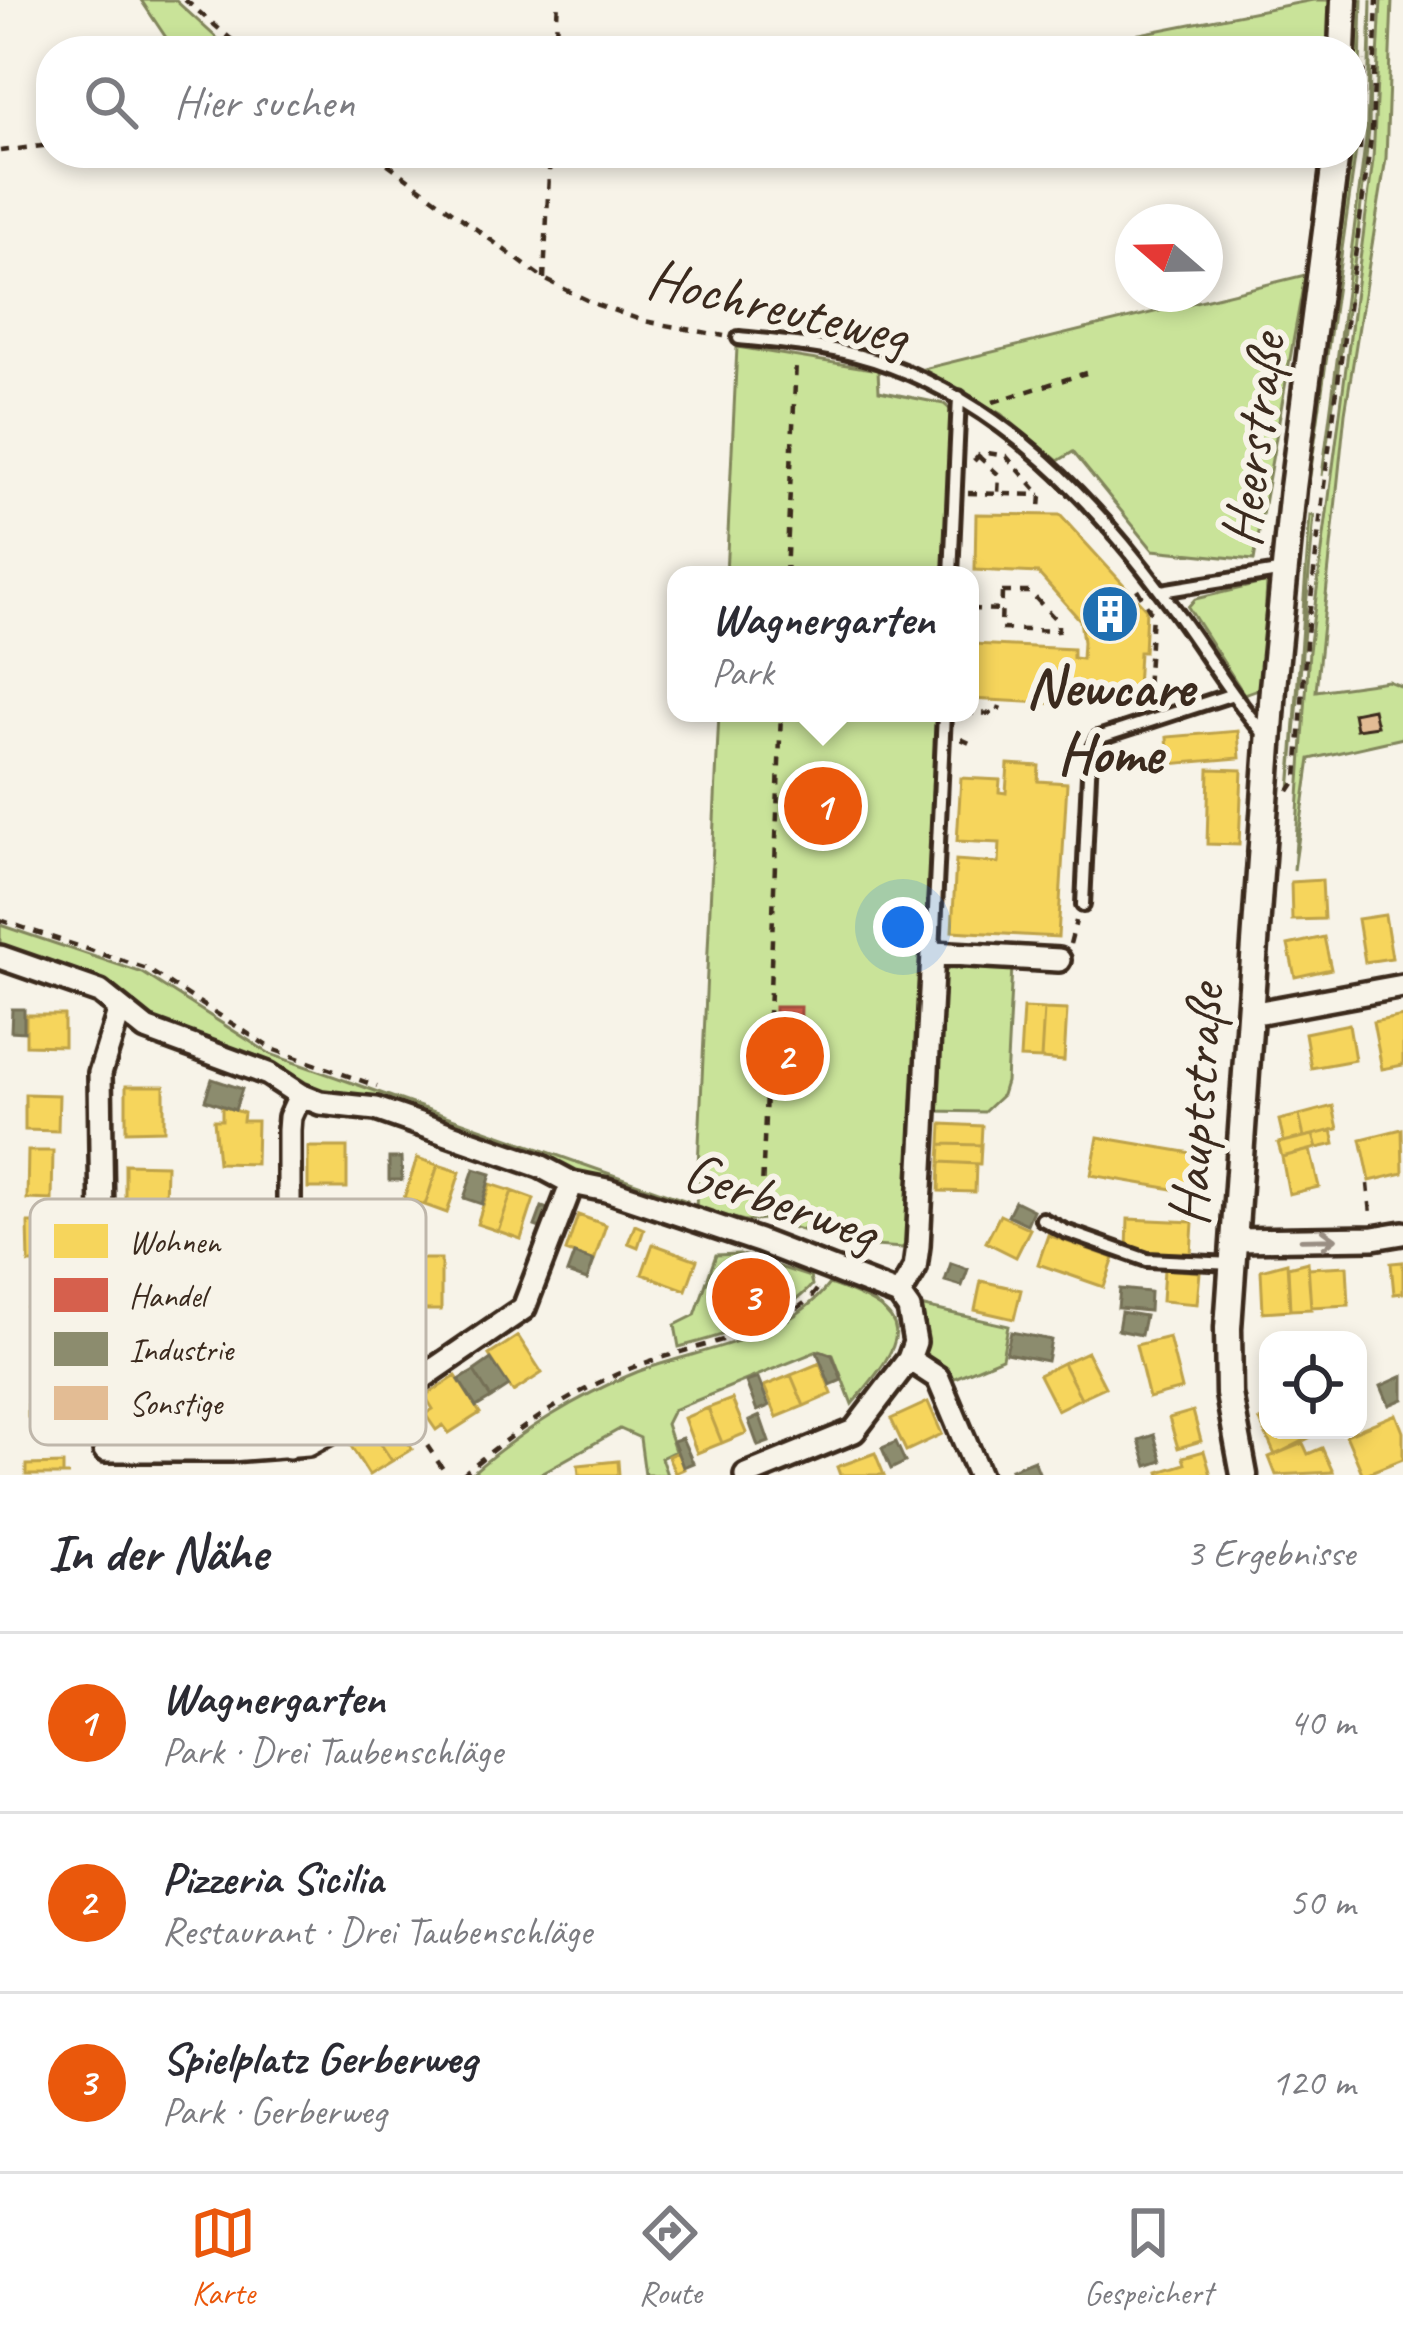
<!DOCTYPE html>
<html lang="de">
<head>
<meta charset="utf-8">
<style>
  body { margin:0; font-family:Caveat,sans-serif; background:#f7f7f7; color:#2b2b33 }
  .controls { position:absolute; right:36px; bottom:36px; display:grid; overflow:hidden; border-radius:24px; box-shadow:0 6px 18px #0003 }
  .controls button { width:108px; height:108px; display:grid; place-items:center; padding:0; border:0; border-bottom:3px solid #e1e1e2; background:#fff; color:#2b2b33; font:60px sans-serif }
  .compass { position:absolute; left:1115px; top:204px; width:108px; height:108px; border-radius:50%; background:#fff; box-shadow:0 6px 18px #0003; rotate:290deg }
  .you { position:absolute; left:903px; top:927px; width:42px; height:42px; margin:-30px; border:9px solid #fff; border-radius:50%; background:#1a73e8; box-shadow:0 0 0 18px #1a73e833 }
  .badge { display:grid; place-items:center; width:78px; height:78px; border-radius:50%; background:#ea580c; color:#fff; font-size:39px; font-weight:700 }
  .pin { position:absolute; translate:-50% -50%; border:6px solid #fff; box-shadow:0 3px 12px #0006 }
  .popup { position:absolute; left:667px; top:566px; width:312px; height:156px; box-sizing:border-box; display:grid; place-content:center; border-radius:24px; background:#fff; filter:drop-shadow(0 3px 9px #0005); font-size:39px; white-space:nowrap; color:#7c7c81 }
  .popup b { font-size:45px; color:#2b2b33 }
  .popup::after { content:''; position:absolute; left:50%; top:100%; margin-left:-24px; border:24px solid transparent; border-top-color:#fff }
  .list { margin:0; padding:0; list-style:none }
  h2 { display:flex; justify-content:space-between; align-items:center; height:156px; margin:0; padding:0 48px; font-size:51px }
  h2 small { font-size:39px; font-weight:400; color:#7c7c81 }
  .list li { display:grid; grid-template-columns:78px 1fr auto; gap:36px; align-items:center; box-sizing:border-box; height:180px; padding:0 48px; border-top:3px solid #e1e1e2 }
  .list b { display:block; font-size:45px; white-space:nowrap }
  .list p { margin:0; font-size:39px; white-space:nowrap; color:#7c7c81 }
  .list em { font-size:39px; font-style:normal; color:#7c7c81 }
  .icon { flex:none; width:66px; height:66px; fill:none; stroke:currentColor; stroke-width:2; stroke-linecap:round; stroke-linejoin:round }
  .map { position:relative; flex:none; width:1403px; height:1475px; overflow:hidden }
  .search { position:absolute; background:#fff; box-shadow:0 6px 18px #0003; left:36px; right:36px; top:36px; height:132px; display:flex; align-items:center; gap:30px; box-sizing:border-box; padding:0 42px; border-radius:48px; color:#7c7c81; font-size:45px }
  .sheet { height:696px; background:#fff }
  nav { display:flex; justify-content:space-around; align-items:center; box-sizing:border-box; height:168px; border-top:3px solid #e1e1e2; background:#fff; font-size:33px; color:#7c7c81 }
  nav a { display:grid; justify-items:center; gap:6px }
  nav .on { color:#ea580c }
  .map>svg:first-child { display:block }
  .green { fill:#c9e399; stroke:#82865c; stroke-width:3 }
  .homes { fill:#f6d55c; stroke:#bea249; stroke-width:3 }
  .shops { fill:#d6604d; stroke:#a8503f; stroke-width:3 }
  .industry { fill:#8c8c6e; stroke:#746f56; stroke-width:3 }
  .building { fill:#e3bc94; stroke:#3b2a1e; stroke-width:3 }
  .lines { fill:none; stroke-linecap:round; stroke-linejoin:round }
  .service-casing { stroke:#3b2a1e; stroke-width:20 }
  .minor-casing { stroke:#3b2a1e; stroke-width:30 }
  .tertiary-casing { stroke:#3b2a1e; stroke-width:33 }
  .path { stroke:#3b2a1e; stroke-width:4.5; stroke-dasharray:9 9; stroke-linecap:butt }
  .service { stroke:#f7f3e8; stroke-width:10 }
  .minor { stroke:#f7f3e8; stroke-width:21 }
  .tertiary { stroke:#f7f3e8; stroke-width:24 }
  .oneway { stroke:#998e83 }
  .labels { text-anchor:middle; stroke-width:12; stroke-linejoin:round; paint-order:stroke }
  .street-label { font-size:57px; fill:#3b2a1e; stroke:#f7f3e8 }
  .poi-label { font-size:57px; font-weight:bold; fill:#3b2a1e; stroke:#f7f3e8 }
  .key { fill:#f7f3e8; stroke:#bfb7ab; stroke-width:3 }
  .key-label { font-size:33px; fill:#3b2a1e }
</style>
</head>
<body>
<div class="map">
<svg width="1403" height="1475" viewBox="0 0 1403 1475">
  <rect width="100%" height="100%" fill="#f7f3e8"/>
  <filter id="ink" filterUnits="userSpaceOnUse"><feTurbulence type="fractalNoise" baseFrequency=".00833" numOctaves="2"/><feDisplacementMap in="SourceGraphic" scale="24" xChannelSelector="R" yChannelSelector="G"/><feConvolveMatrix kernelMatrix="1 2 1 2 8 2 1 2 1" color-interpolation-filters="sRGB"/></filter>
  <g filter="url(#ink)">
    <path class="green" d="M 141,0 L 175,0 L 231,51 L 175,51 Z
      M 1313,0 L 1330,0 L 1330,46 L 1303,51 L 1053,51 Z
      M 1357,0 L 1362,0 L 1358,136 L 1309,483 L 1306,479 L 1352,153 Z
      M 1371,0 L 1369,130 L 1356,251 L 1322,476 L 1367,130 Z
      M 1381,0 L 1392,0 L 1386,158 L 1345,413 L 1316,691 L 1388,681 L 1403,687 L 1403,738 L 1310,759 L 1294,870 L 1309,651 L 1373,160 Z
      M 1305,275 L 1254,560 L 1153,550 L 1073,452 L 1058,461 L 1001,414 L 923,369 Z
      M 737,347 L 878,370 L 879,391 L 944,404 L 953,412 L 944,575 L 726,575 Z
      M 1310,515 L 1314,516 L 1290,791 Z
      M 1267,582 L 1262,677 L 1258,689 L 1244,694 L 1188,607 L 1195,599 Z
      M 719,713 L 937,713 L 909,1242 L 902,1248 L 848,1244 L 765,1219 L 745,1221 L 696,1209 Z
      M 0,925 L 143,973 L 270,1054 L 687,1201 L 686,1206 L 581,1178 L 322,1094 L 153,1025 L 91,977 L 0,944 Z
      M 960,961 L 1012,966 L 1006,1082 L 1002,1095 L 984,1112 L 935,1111 L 940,982 L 944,972 Z
      M 739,1254 L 810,1277 L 812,1285 C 783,1319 722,1336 679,1347 L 675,1325 L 695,1315 L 716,1255 Z
      M 829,1284 C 921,1315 907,1339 852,1404 L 833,1355 L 820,1350 L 673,1410 L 666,1424 L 675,1451 L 661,1458 L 667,1475 L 645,1475 L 640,1438 L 620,1429 L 538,1475 L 470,1475 C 518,1433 577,1396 637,1372 C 700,1348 786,1341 829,1284 Z
      M 200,1290 L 200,1352 L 278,1352 L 279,1425 L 272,1438 L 140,1443 L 110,1414 L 109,1383 L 117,1382 L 116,1291 Z
      M 911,1304 L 1008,1326 L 1002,1358 L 950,1380 L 922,1354 L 922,1318 Z"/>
    <path class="homes" d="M 976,514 L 1060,515 L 1146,609 L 1144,652 L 1139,652 L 1136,708 L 971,699 L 974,644 L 1073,649 L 1073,658 L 1082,659 L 1083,642 L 1080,620 L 1038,573 L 975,570 Z
      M 1238,731 L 1240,758 L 1169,764 L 1167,737 Z
      M 1008,764 L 1039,766 L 1038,781 L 1067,783 L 1058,937 L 952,931 L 956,860 L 999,863 L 1000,843 L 957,841 L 961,778 L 1000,780 L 999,792 L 1006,793 Z
      M 1209,769 L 1242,770 L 1239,845 L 1207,844 Z
      M 1322,880 L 1324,919 L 1292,920 L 1291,882 Z
      M 1385,915 L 1392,958 L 1365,962 L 1358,919 Z
      M 1324,937 L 1331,969 L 1295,977 L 1288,945 Z
      M 1023,1008 L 1044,1009 L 1041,1059 L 1020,1058 Z
      M 1044,1009 L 1067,1010 L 1064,1061 L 1041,1059 Z
      M 26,1015 L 64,1015 L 64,1046 L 26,1045 Z
      M 1403,1016 L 1403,1065 L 1382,1069 L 1373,1022 Z
      M 1349,1024 L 1355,1060 L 1311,1068 L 1305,1033 Z
      M 126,1086 L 164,1086 L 164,1130 L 126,1131 Z
      M 25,1094 L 59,1095 L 58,1131 L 25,1130 Z
      M 222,1106 L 244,1113 L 243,1121 L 257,1121 L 256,1164 L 218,1163 L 214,1120 L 222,1120 Z
      M 1333,1106 L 1338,1129 L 1304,1137 L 1299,1115 Z
      M 1299,1115 L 1304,1137 L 1284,1142 L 1279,1120 Z
      M 942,1124 L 982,1126 L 981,1145 L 941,1144 Z
      M 1402,1129 L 1403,1173 L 1370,1181 L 1361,1139 Z
      M 1332,1130 L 1335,1144 L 1317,1148 L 1313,1135 Z
      M 1313,1135 L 1317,1148 L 1282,1157 L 1278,1143 Z
      M 1098,1137 L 1203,1155 L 1196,1193 L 1091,1175 Z
      M 941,1144 L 981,1145 L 980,1164 L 940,1162 Z
      M 308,1147 L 347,1147 L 347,1188 L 308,1188 Z
      M 1310,1150 L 1319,1187 L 1289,1194 L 1282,1157 Z
      M 28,1151 L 53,1151 L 52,1200 L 27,1199 Z
      M 417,1158 L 438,1165 L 425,1205 L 404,1198 Z
      M 940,1162 L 976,1164 L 975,1192 L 939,1191 Z
      M 125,1164 L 166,1165 L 165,1205 L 125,1204 Z
      M 438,1165 L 460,1172 L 447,1213 L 425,1205 Z
      M 490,1184 L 512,1191 L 498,1231 L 477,1224 Z
      M 512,1191 L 534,1199 L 521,1239 L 498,1231 Z
      M 212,1214 L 248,1215 L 247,1254 L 211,1253 Z
      M 578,1215 L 606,1225 L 594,1261 L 566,1251 Z
      M 1000,1215 L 1030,1229 L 1016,1257 L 986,1242 Z
      M 315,1216 L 349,1217 L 349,1251 L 314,1250 Z
      M 1128,1219 L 1193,1222 L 1191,1254 L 1127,1251 Z
      M 28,1223 L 57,1223 L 57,1263 L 29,1263 Z
      M 635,1225 L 644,1229 L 638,1247 L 628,1243 Z
      M 1048,1235 L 1114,1258 L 1104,1287 L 1038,1264 Z
      M 125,1238 L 172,1238 L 172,1278 L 125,1278 Z
      M 653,1244 L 697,1260 L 686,1290 L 642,1274 Z
      M 400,1259 L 441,1259 L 441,1310 L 400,1310 Z
      M 1308,1262 L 1311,1309 L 1290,1310 L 1288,1267 Z
      M 1403,1262 L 1403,1293 L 1394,1294 L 1391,1263 Z
      M 1287,1263 L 1290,1310 L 1263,1312 L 1261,1270 Z
      M 1347,1266 L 1349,1305 L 1311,1307 L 1308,1268 Z
      M 1164,1269 L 1200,1272 L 1197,1304 L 1162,1301 Z
      M 981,1281 L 1021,1290 L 1014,1319 L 975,1310 Z
      M 311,1289 L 339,1289 L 339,1326 L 312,1326 Z
      M 213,1296 L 255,1297 L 255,1333 L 212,1333 Z
      M 27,1308 L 69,1308 L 68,1352 L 26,1351 Z
      M 518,1336 L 542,1373 L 513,1392 L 489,1355 Z
      M 1169,1337 L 1182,1389 L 1149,1398 L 1136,1345 Z
      M 1087,1352 L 1105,1387 L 1081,1398 L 1063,1363 Z
      M 312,1363 L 348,1363 L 348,1399 L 312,1399 Z
      M 820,1363 L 832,1394 L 804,1406 L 791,1375 Z
      M 1063,1363 L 1081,1398 L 1057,1410 L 1039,1375 Z
      M 791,1375 L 804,1406 L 777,1417 L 764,1386 Z
      M 28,1376 L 62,1377 L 61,1417 L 28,1417 Z
      M 456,1376 L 480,1413 L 449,1433 L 443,1425 L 436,1430 L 425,1414 L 433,1409 L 425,1396 Z
      M 732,1399 L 746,1433 L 722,1443 L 708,1408 Z
      M 928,1402 L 942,1434 L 906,1451 L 891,1419 Z
      M 708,1408 L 722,1443 L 697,1453 L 684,1418 Z
      M 1193,1411 L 1201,1441 L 1178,1448 L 1169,1418 Z
      M 1396,1414 L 1403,1432 L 1403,1459 L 1363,1475 L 1346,1435 Z
      M 391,1416 L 412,1449 L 392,1461 L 371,1429 Z
      M 1268,1418 L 1268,1430 L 1325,1430 L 1275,1455 L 1260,1421 Z
      M 371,1429 L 392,1461 L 369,1475 L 349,1443 Z
      M 1303,1443 L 1308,1454 L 1322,1448 L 1333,1472 L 1276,1475 L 1269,1457 Z
      M 1204,1451 L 1211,1475 L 1160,1475 L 1159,1472 L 1185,1464 L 1183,1457 Z
      M 678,1452 L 684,1469 L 675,1473 L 668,1456 Z
      M 875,1453 L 884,1475 L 840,1475 L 837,1467 Z
      M 618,1461 L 619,1475 L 579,1475 L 578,1465 Z
      M 63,1464 L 63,1475 L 69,1475 L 26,1475 L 26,1465 Z"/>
    <path class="shops" d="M 775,1007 L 801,1007 L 799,1076 L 774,1076 Z"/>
    <path class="industry" d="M 12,1009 L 24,1009 L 24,1032 L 11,1031 Z
      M 212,1079 L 242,1089 L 235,1110 L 205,1100 Z
      M 389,1158 L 401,1158 L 402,1180 L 389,1180 Z
      M 474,1169 L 491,1174 L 482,1204 L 464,1198 Z
      M 1015,1201 L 1033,1210 L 1027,1224 L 1008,1215 Z
      M 542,1207 L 553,1211 L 546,1230 L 535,1226 Z
      M 134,1219 L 168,1219 L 168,1238 L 134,1238 Z
      M 574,1254 L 594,1261 L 587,1280 L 567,1273 Z
      M 951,1263 L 968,1269 L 962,1286 L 945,1281 Z
      M 1120,1289 L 1150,1292 L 1149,1311 L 1118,1308 Z
      M 1121,1312 L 1145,1316 L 1141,1335 L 1118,1330 Z
      M 388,1325 L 407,1325 L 408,1350 L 388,1350 Z
      M 1011,1332 L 1051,1340 L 1047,1361 L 1006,1353 Z
      M 327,1345 L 348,1345 L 348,1363 L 328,1363 Z
      M 821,1351 L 832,1355 L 842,1380 L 830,1385 L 817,1352 Z
      M 491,1359 L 509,1386 L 491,1398 L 474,1371 Z
      M 474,1371 L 491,1398 L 476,1407 L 459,1380 Z
      M 1403,1376 L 1403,1399 L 1389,1405 L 1381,1386 Z
      M 758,1378 L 769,1406 L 757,1411 L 746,1382 Z
      M 760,1416 L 769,1442 L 758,1446 L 749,1421 Z
      M 1154,1435 L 1162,1461 L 1147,1466 L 1139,1440 Z
      M 682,1438 L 693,1463 L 683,1467 L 673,1441 Z
      M 896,1442 L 905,1462 L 891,1469 L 882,1448 Z
      M 1034,1460 L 1040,1475 L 1014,1475 L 1011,1469 Z"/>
    <path class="building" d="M 1373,709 L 1377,726 L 1356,729 L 1353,713 Z"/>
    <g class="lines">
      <g class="service-casing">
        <path id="service" d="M 739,338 C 790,343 842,347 891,366 C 1007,409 1092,499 1165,597 C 1200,643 1228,693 1267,737
          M 951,575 L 959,397
          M 1161,591 L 1284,571
          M 1083,905 L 1090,753 L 1098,738 L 1230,695
          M 933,953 L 944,713
          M 1042,1219 L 1065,1231 L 1147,1260 L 1233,1264"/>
      </g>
      <g class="minor-casing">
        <path id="minor" d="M 0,957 L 100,992 L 146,1029 L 268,1074 L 300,1095 L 320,1103 L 376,1109 L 540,1166 L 572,1183 L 607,1190 L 759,1241 L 899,1295 L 909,1309 L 915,1342 L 909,1359 L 854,1431 L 746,1475
          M 120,1009 L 100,1073 L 105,1450 L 231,1450 L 308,1444 L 394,1397 L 524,1308 L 572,1183
          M 1250,1014 L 1403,986
          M 1235,1240 L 1373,1238 L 1403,1233
          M 899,1295 L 915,1268 L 918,1246 L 933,953 L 1059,960
          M 909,1359 L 938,1378 L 979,1475
          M 289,1447 L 289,1130 L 290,1117 L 300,1095"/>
      </g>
      <g class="tertiary-casing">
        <path id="tertiary" d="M 1342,51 L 1344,0
          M 1244,1475 L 1229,1394 L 1228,1328 L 1273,688 L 1293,488 L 1336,153"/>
      </g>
      <path class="path" d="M 185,0 L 245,51
        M 555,51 L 558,0
        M 1360,150 L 1364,60
        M 0,151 L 51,145
        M 373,153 L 544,279 L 595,304 L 644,321 L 724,336
        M 544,279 L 550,153
        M 993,402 L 1086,373
        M 978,456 L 999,475 L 998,494
        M 974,461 L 982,452 L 1006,456 L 1041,495 L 1040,508
        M 968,493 L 1041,495
        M 786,575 L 796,362
        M 1137,589 L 1152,614 L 1146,704
        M 1002,592 L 1030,592 L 1058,622 L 1058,631 L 1001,629 Z
        M 970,609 L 1002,610
        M 965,713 L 997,714 L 1000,706
        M 961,739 L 976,746
        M 1289,791 L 1297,779 L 1306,643 L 1323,493 L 1372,131 L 1377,0
        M 0,920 L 147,969 L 272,1049 L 377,1086
        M 1070,944 L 1076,921
        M 1368,1184 L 1371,1214
        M 761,1217 L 781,713
        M 407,1416 L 447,1475
        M 462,1475 C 514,1431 569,1393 634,1367 C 680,1348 792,1331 818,1288"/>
      <use href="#service" class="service"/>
      <use href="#minor" class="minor"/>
      <use href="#tertiary" class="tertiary"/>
    </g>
    <defs><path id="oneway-shaft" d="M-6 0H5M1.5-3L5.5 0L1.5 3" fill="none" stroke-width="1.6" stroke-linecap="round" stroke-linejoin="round" transform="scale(3)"/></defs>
    <use class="oneway" href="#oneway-shaft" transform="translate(1319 1239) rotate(-1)"/>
  </g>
  <defs>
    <g id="building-disc" transform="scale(3)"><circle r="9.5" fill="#1f6fb2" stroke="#f7f3e8"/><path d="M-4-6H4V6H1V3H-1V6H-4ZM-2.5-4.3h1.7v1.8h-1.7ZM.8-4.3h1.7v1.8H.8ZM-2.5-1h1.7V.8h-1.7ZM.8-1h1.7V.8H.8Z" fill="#fff"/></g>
  </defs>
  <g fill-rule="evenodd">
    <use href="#building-disc" x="1110" y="614"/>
  </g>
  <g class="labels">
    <g class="street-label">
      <text transform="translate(778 305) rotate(13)" y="20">Hochreuteweg</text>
      <text transform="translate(1252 440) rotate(-83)" y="20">Heerstraße</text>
      <text transform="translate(1195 1105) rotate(-86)" y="20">Hauptstraße</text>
      <text transform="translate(781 1200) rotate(19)" y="20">Gerberweg</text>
    </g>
    <g class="poi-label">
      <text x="1110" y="706">Newcare<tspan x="1110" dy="66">Home</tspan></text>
    </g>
  </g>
  <rect x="30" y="1199" width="396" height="246" rx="18" class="key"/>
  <rect x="54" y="1224" width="54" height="34" fill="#f6d55c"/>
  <rect x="54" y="1278" width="54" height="34" fill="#d6604d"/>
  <rect x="54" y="1332" width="54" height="34" fill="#8c8c6e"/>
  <rect x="54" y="1386" width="54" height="34" fill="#e3bc94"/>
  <g class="key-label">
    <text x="129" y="1253">Wohnen</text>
    <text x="129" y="1307">Handel</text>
    <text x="129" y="1361">Industrie</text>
    <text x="129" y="1415">Sonstige</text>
  </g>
</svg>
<div class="controls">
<button><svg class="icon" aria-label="locate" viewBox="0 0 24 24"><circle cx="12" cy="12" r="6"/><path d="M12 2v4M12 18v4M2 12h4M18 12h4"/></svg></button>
</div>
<svg class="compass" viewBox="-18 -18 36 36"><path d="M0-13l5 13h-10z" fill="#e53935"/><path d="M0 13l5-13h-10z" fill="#7c7c81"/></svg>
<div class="you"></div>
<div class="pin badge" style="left:823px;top:806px">1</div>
<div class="popup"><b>Wagnergarten</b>Park</div>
<div class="pin badge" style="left:785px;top:1056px">2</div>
<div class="pin badge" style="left:751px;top:1297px">3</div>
<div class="search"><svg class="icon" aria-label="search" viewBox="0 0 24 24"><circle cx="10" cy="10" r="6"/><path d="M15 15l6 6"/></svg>Hier suchen</div>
</div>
<section class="sheet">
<h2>In der Nähe<small>3 Ergebnisse</small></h2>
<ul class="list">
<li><span class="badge">1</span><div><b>Wagnergarten</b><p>Park · Drei Taubenschläge</p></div><em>40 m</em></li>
<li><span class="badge">2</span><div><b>Pizzeria Sicilia</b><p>Restaurant · Drei Taubenschläge</p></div><em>50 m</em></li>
<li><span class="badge">3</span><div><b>Spielplatz Gerberweg</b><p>Park · Gerberweg</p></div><em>120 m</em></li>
</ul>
</section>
<nav>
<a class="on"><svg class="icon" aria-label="map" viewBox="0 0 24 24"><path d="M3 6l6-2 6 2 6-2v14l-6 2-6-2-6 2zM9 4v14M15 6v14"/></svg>Karte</a>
<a><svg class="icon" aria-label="directions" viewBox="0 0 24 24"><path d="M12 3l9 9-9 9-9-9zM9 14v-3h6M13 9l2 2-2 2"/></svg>Route</a>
<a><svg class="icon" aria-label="saved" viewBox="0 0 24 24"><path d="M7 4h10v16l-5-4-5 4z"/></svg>Gespeichert</a>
</nav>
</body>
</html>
